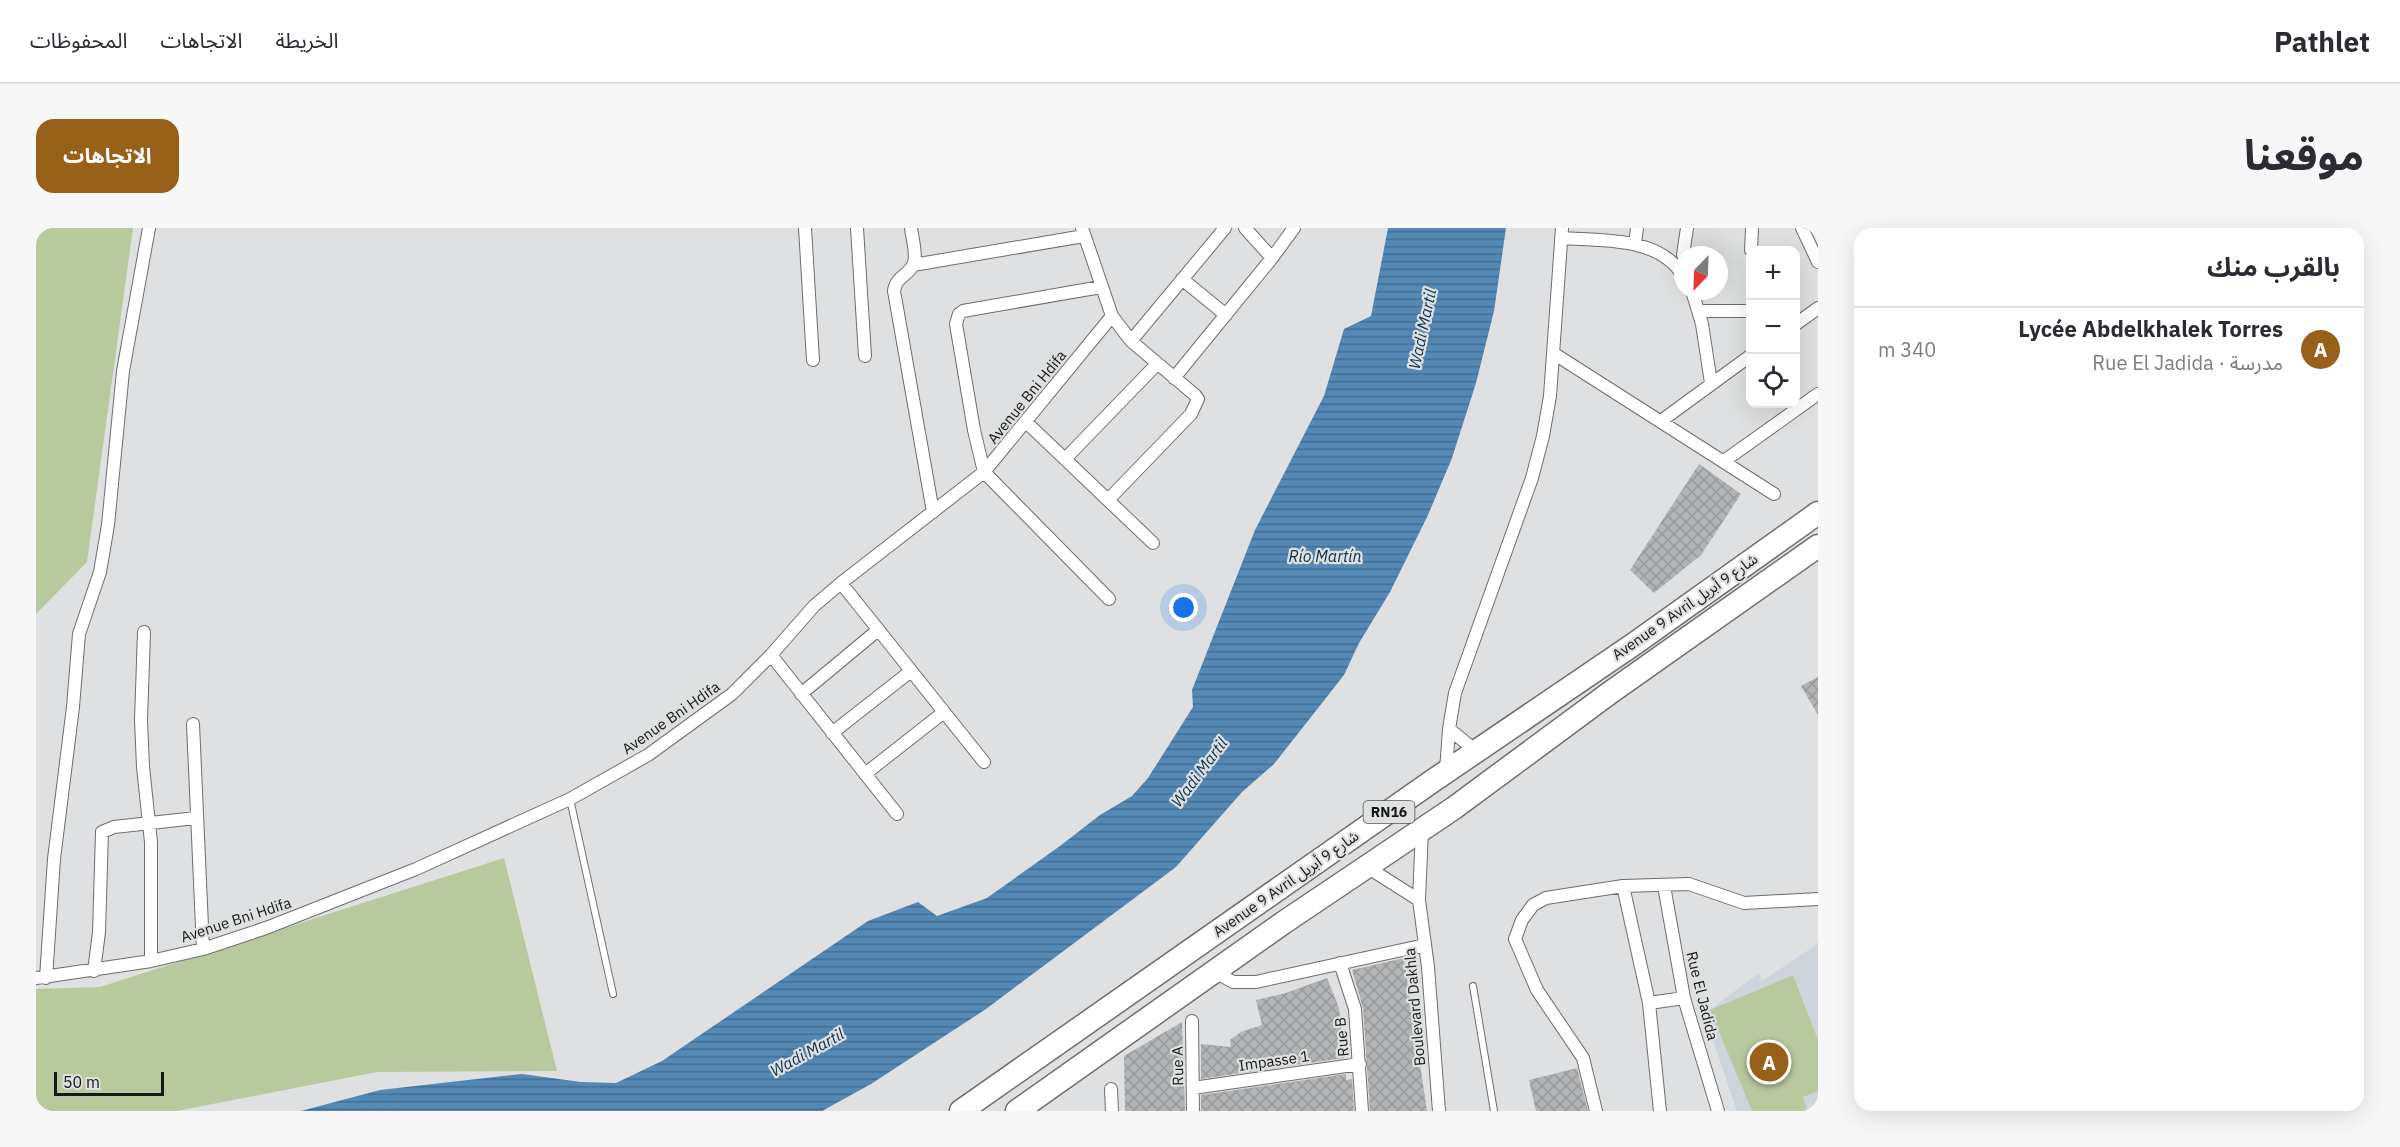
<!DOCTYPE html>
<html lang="ar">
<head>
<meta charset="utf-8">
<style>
  body { margin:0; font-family:"IBM Plex Sans","Noto Sans Arabic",sans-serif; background:#f7f7f7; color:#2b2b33; direction:rtl }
  .controls { position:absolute; right:18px; top:18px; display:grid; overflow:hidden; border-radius:12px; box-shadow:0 6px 24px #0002 }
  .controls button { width:54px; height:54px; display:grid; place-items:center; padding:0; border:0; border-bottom:2px solid #e1e1e2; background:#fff; color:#2b2b33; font:30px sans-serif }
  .compass { position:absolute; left:1638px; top:18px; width:54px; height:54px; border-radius:50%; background:#fff; box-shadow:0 6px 24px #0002; rotate:203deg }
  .scale { position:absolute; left:18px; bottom:15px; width:110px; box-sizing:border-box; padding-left:6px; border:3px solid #161717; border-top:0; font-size:16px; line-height:21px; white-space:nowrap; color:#161717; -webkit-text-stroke:4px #dee0e1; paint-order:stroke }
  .you { position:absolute; left:1148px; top:380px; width:21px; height:21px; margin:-15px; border:4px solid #fff; border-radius:50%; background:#1a73e8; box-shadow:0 0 0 9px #1a73e833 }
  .badge { display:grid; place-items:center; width:39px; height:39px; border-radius:50%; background:#976119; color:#fff; font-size:20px; font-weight:700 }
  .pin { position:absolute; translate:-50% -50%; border:3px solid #fff; box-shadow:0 2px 6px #0006 }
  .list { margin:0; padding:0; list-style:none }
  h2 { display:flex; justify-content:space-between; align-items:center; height:78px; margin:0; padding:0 24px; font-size:26px }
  h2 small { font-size:20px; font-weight:400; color:#7c7c81 }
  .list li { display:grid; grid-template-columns:39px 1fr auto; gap:18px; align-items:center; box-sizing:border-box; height:84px; padding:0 24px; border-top:2px solid #e1e1e2 }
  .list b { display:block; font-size:22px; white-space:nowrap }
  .list p { margin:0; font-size:20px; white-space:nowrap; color:#7c7c81 }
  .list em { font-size:20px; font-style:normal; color:#7c7c81 }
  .icon { flex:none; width:33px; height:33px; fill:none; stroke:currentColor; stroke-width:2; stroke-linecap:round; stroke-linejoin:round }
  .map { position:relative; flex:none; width:1782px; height:883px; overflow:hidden; direction:ltr; border-radius:18px }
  header { display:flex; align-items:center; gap:36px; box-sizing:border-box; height:84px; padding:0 30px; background:#fff; border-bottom:2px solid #e1e1e2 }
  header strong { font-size:28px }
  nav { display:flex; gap:33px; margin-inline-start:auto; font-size:21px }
  .intro { display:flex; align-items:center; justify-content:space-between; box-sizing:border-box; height:144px; padding:0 36px }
  h1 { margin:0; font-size:42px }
  .button { padding:15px 27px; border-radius:18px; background:#976119; color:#fff; font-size:21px; font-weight:700 }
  main { display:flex; gap:36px; padding:0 36px }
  aside { flex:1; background:#fff; border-radius:18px; box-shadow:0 6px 24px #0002 }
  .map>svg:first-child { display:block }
  .built { fill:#cdd4dc }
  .grass { fill:#b9c99e }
  .water { fill:url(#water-rules) }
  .building { fill:url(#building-cross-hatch) }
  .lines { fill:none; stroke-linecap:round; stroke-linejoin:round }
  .lane-casing { stroke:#6c6d6f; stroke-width:8 }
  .street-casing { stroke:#6c6d6f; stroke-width:14 }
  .highway-casing { stroke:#6c6d6f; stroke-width:25 }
  .lane { stroke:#fff; stroke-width:6 }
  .street { stroke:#fff; stroke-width:12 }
  .highway { stroke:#fff; stroke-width:22 }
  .labels { text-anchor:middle; stroke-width:4.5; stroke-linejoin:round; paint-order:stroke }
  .shield { fill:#dee0e1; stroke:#525354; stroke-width:1.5 }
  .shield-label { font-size:14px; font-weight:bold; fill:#161717 }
  .street-label { font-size:15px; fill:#161717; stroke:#dee0e1 }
  .water-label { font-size:16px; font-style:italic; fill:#05314f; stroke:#dee0e1 }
</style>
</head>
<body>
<header>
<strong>Pathlet</strong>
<nav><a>الخريطة</a><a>الاتجاهات</a><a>المحفوظات</a></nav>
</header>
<div class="intro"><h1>موقعنا</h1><a class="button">الاتجاهات</a></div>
<main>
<aside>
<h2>بالقرب منك<small></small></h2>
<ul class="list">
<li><span class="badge">A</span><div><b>Lycée Abdelkhalek Torres</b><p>مدرسة · Rue El Jadida</p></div><em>340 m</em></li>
</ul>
</aside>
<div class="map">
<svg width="1782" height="883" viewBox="0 0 1782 883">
  <defs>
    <pattern id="water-rules" width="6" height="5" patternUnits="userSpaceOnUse" patternTransform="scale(1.5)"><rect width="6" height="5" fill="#5488b5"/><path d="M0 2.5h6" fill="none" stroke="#456e92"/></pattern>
    <pattern id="building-cross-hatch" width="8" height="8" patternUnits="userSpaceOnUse" patternTransform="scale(1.5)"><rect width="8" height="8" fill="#b2b3b5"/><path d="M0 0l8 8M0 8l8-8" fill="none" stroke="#98999b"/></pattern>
  </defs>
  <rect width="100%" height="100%" fill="#dee0e1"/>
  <path class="built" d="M 1782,713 L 1782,883 L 1701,883 L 1668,786 L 1723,745 L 1726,753 L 1780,717 Z"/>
  <path class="grass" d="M 0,0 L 97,0 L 51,334 L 0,386 Z
    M 468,630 L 521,843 L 341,844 L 141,883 L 0,883 L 0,761 L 64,759 Z
    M 1757,747 L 1782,812 L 1782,863 L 1767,869 L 1771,883 L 1716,883 L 1674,782 Z"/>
  <path class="water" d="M 1352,0 L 1470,0 L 1458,83 L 1440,155 L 1416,230 L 1392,287 L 1354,364 L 1323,415 L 1308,447 L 1238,536 L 1206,564 L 1140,639 L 950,781 L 835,856 L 786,883 L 265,883 L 344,862 L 486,846 L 545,854 L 580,855 L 626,833 L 832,693 L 882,674 L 901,688 L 951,670 L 1024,618 L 1064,587 L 1096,568 L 1112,550 L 1157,479 L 1156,462 L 1219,302 L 1288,168 L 1308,101 L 1335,88 Z"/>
  <path class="building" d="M 1663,236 L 1705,266 L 1665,327 L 1618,365 L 1594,342 Z
    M 1782,449 L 1782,487 L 1765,458 Z
    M 1368,730 L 1391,883 L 1334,883 L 1327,780 L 1316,742 Z
    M 1291,750 L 1303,780 L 1308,830 L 1165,851 L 1165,816 L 1195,819 L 1194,812 L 1205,804 L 1226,797 L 1220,772 L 1250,765 Z
    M 1146,794 L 1149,883 L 1089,883 L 1088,828 Z
    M 1541,840 L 1552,883 L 1500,883 L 1493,852 Z
    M 1310,846 L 1310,852 L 1316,851 L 1318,883 L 1165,883 L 1165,867 Z"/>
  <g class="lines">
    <g class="lane-casing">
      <path id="lane" d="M 534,571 L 577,766
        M 1437,758 L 1458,883"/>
    </g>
    <g class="street-casing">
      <path id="street" d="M 769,0 L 777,132
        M 821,0 L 829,128
        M 875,0 C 876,10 881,25 878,35 C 873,48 860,48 858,63 L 897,284
        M 1209,0 L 1236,30
        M 1766,0 L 1782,34
        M 1525,10 C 1565,13 1624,8 1647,48
        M 1599,16 L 1601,0
        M 1715,22 L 1716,0
        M 1647,27 L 1651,0
        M 877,37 L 1048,8
        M 1146,51 L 1190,87
        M 1065,59 L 927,83 L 923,86 L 920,96 L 938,202 L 948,244 L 1073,371
        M 1656,63 L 1666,96 L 1675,155
        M 1662,83 L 1714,83
        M 1760,96 L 1782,80
        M 1095,113 L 1189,0
        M 1517,125 L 1738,266
        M 1138,150 L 1236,30 L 1258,0
        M 1625,193 L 1714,128
        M 990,194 L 1117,315
        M 1029,231 L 1121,136
        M 1688,233 L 1782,166
        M 1072,272 L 1155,186 L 1162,171 L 1159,167 L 1095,113 L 1076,88
        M 805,355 L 948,534
        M 108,404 L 105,492 L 107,539 L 115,614 L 115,733
        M 735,427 L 861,586
        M 765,466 L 842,402
        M 157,496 L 167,721
        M 1413,501 L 1440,523
        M 796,505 L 875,443
        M 1410,543 L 1413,501 L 1419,465 L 1496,250 L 1507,208 L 1514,168 L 1526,0
        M 829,546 L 908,484
        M 1386,602 L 1383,672 L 1392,739 L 1403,883
        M 1331,639 L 1383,672
        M 1587,658 L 1613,775 L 1624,883
        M 1628,658 L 1648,770 L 1682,883
        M 1304,735 L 1319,781 L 1326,883
        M 58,743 L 63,704 L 66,604 L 78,599 L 160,590
        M 1179,744 L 1197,754 L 1220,754 L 1389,717
        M 0,750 L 115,733 L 167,721 L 230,700 L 380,641 L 534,571 L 612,527 L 696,466 L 735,427 L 778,378 L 805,355 L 948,244 L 1076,88 L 1046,0
        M 10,750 L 18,631 L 37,479 L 43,406 L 64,344 L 72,297 L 87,143 L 113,0
        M 1613,775 L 1648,770
        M 1156,793 L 1157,883
        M 1157,860 L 1324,836
        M 1075,861 L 1076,883
        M 1560,883 L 1547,830 L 1501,762 L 1479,711 L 1486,692 L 1497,677 L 1510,670 L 1587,658 L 1653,656 L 1708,675 L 1782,671"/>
    </g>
    <g class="highway-casing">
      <path id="highway" d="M 925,883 L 1398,552 L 1598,416 L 1782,285
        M 981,883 L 1247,695 L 1418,580 L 1575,464 L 1782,318"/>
    </g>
    <use href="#lane" class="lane"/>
    <use href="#street" class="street"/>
    <use href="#highway" class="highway"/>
  </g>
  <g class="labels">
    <rect class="shield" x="1327.5" y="573" width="51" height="22" rx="4.5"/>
    <g class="shield-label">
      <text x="1353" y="589">RN16</text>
    </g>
    <g class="street-label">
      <text transform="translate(991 169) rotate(-51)" y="5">Avenue Bni Hdifa</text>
      <text transform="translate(1649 379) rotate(-35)" y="5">Avenue 9 Avril شارع 9 أبريل</text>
      <text transform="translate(635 490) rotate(-35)" y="5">Avenue Bni Hdifa</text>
      <text transform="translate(1250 656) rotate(-35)" y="5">Avenue 9 Avril شارع 9 أبريل</text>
      <text transform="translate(200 692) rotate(-18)" y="5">Avenue Bni Hdifa</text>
      <text transform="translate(1666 768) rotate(76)" y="5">Rue El Jadida</text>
      <text transform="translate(1379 779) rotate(-95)" y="5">Boulevard Dakhla</text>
      <text transform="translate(1306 809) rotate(-95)" y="5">Rue B</text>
      <text transform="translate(1238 833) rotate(-8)" y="5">Impasse 1</text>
      <text transform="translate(1142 838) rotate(-91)" y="5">Rue A</text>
    </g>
    <g class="water-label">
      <text transform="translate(1386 101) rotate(-78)" y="6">Wadi Martil</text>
      <text x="1289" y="334">Río Martín</text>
      <text transform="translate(1163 544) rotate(-53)" y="6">Wadi Martil</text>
      <text transform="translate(771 824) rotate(-29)" y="6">Wadi Martil</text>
    </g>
  </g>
</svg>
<div class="controls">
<button>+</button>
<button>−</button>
<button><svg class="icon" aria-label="locate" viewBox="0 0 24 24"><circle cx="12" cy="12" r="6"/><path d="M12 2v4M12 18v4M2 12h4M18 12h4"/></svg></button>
</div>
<svg class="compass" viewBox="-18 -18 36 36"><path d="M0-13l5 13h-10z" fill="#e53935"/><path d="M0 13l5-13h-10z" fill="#7c7c81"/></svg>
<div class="scale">50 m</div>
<div class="you"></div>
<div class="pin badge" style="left:1733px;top:834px">A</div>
</div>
</main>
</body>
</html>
